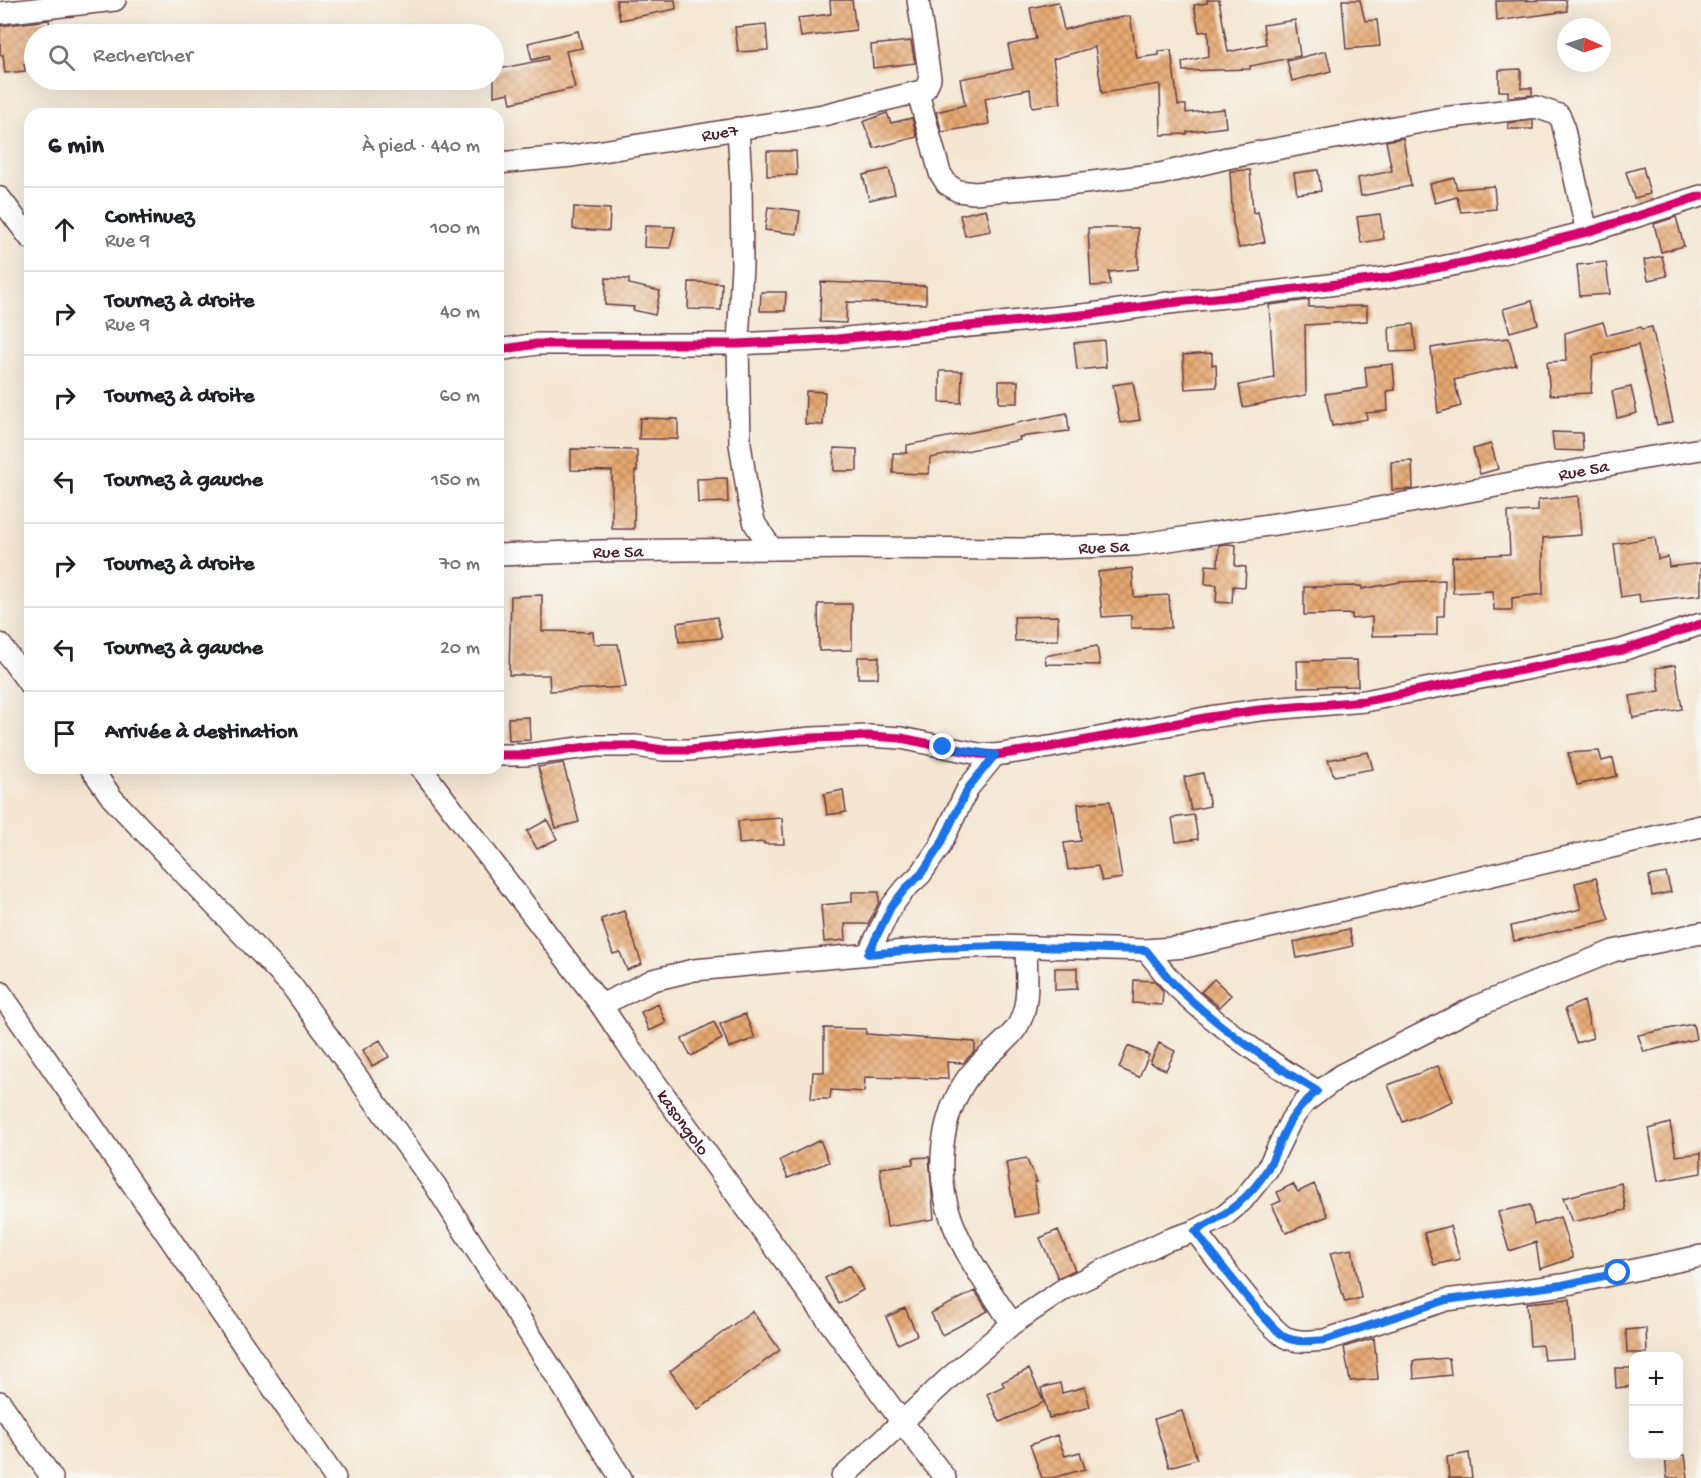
<!DOCTYPE html>
<html lang="fr">
<head>
<meta charset="utf-8">
<style>
  body { margin:0; font-family:"Gochi Hand",sans-serif; background:#f2f2f2; color:#202124 }
  .controls { position:absolute; right:18px; bottom:18px; display:grid; overflow:hidden; border-radius:12px; box-shadow:0 6px 24px #0002 }
  .controls button { width:54px; height:54px; display:grid; place-items:center; padding:0; border:0; border-bottom:2px solid #e0e0e0; background:#fff; color:#202124; font:30px sans-serif }
  .compass { position:absolute; left:1557px; top:18px; width:54px; height:54px; border-radius:50%; background:#fff; box-shadow:0 6px 24px #0002; rotate:93deg }
  .stop { position:absolute; width:18px; height:18px; margin:-14px; border:4px solid #1a73e8; border-radius:50%; background:#fff }
  .stop.end { background:#1a73e8; border-color:#fff; box-shadow:0 2px 6px #0008 }
  .list { margin:0; padding:0; list-style:none }
  h2 { display:flex; justify-content:space-between; align-items:center; height:78px; margin:0; padding:0 24px; font-size:26px }
  h2 small { font-size:20px; font-weight:400; color:#757577 }
  .list li { display:grid; grid-template-columns:39px 1fr auto; gap:18px; align-items:center; box-sizing:border-box; height:84px; padding:0 24px; border-top:2px solid #e0e0e0 }
  .list b { display:block; font-size:22px; white-space:nowrap }
  .list p { margin:0; font-size:20px; white-space:nowrap; color:#757577 }
  .list em { font-size:20px; font-style:normal; color:#757577 }
  .icon { flex:none; width:33px; height:33px; fill:none; stroke:currentColor; stroke-width:2; stroke-linecap:round; stroke-linejoin:round }
  .map { position:relative; flex:none; width:1701px; height:1478px; overflow:hidden }
  .search { position:absolute; background:#fff; box-shadow:0 6px 24px #0002; left:24px; top:24px; width:480px; height:66px; display:flex; align-items:center; gap:15px; box-sizing:border-box; padding:0 21px; border-radius:33px; color:#757577; font-size:22px }
  .panel { position:absolute; background:#fff; box-shadow:0 6px 24px #0002; left:24px; top:108px; width:480px; height:666px; border-radius:18px }
  .map>svg:first-child { display:block }
  .building { fill:url(#building-cross-hatch) }
  .lines { fill:none; stroke-linecap:round; stroke-linejoin:round }
  .minor-casing { stroke:#643d44; stroke-width:24 }
  .minor { stroke:#fff; stroke-width:21 }
  .cycleway-casing { stroke:#f6f6f2; stroke-width:13 }
  .cycleway { stroke:#d6006c; stroke-width:9 }
  .route { stroke:#1a73e8; stroke-width:8 }
  .labels { text-anchor:middle; stroke-width:4.5; stroke-linejoin:round; paint-order:stroke }
  .street-label { font-size:18px; fill:#4a1f2b; stroke:#f6f6f2 }
</style>
</head>
<body>
<div class="map">
<svg width="1701" height="1478" viewBox="0 0 1701 1478">
  <defs>
    <pattern id="building-cross-hatch" width="8" height="8" patternUnits="userSpaceOnUse" patternTransform="scale(1.5)"><rect width="8" height="8" fill="#e6a871"/><path d="M0 0l8 8M0 8l8-8" fill="none" stroke="#bc885d"/></pattern>
  </defs>
  <rect width="100%" height="100%" fill="#f6f6f2"/>
  <filter id="ink" filterUnits="userSpaceOnUse"><feTurbulence type="fractalNoise" baseFrequency=".0167" numOctaves="2"/><feDisplacementMap in="SourceGraphic" scale="12" xChannelSelector="R" yChannelSelector="G"/><feConvolveMatrix kernelMatrix="1 2 1 2 8 2 1 2 1" color-interpolation-filters="sRGB"/></filter>
  <filter id="wash" filterUnits="userSpaceOnUse"><feTurbulence type="fractalNoise" baseFrequency=".008" numOctaves="4" result="noise"/><feDisplacementMap in="SourceGraphic" scale="24" xChannelSelector="R" yChannelSelector="G"/><feGaussianBlur stdDeviation="1.35" result="paint"/><feColorMatrix in="noise" values="0 0 0 0 0 0 0 0 0 0 0 0 0 0 0 0 0 1.4 0 .05"/><feComposite in="paint" operator="in"/></filter>
  <g filter="url(#wash)">
    <rect width="100%" height="100%" fill="#f4e6d2"/>
    <g id="blocks">
      <path class="building" d="M 616,0 L 675,0 L 676,9 L 620,20 Z
        M 830,0 L 852,0 L 856,30 L 801,37 L 798,18 L 831,14 Z
        M 1207,0 L 1219,0 L 1228,52 L 1266,44 L 1263,25 L 1295,20 L 1300,56 L 1250,66 L 1250,69 L 1183,71 L 1182,62 L 1209,56 L 1208,31 L 1199,32 L 1194,5 L 1207,3 Z
        M 1342,0 L 1360,0 L 1365,21 L 1377,20 L 1380,46 L 1346,49 Z
        M 1566,0 L 1567,11 L 1497,21 L 1496,1 Z
        M 1058,2 L 1064,30 L 1091,22 L 1130,16 L 1137,58 L 1159,55 L 1159,51 L 1171,50 L 1178,105 L 1186,105 L 1186,113 L 1224,109 L 1226,127 L 1187,132 L 1187,134 L 1161,135 L 1160,84 L 1102,93 L 1095,47 L 1053,59 L 1061,103 L 1032,107 L 1030,89 L 985,98 L 989,124 L 942,132 L 936,112 L 965,105 L 960,79 L 1013,69 L 1008,45 L 1036,39 L 1030,8 Z
        M 49,20 L 51,34 L 34,34 L 34,63 L 24,64 L 25,71 L 5,73 L 3,55 L 0,55 L 0,26 Z
        M 766,24 L 768,50 L 738,52 L 735,27 Z
        M 578,31 L 582,48 L 566,51 L 575,88 L 511,103 L 509,93 L 494,96 L 494,70 L 548,59 L 547,56 L 532,60 L 528,43 Z
        M 911,41 L 915,63 L 873,68 L 871,45 Z
        M 1326,51 L 1331,71 L 1292,81 L 1287,61 Z
        M 1521,69 L 1521,88 L 1532,88 L 1532,95 L 1508,97 L 1508,91 L 1499,91 L 1499,70 Z
        M 887,113 L 891,123 L 912,118 L 917,137 L 874,148 L 863,122 Z
        M 1533,120 L 1533,129 L 1508,129 L 1508,123 Z
        M 1403,138 L 1411,186 L 1361,196 L 1358,178 L 1392,171 L 1386,141 Z
        M 767,151 L 796,151 L 797,175 L 767,176 Z
        M 1643,167 L 1650,194 L 1634,198 L 1626,172 Z
        M 889,169 L 895,194 L 869,200 L 863,175 Z
        M 1250,170 L 1253,213 L 1258,212 L 1265,242 L 1239,248 L 1233,223 L 1230,171 Z
        M 1318,170 L 1321,191 L 1297,194 L 1294,173 Z
        M 1454,178 L 1457,189 L 1494,186 L 1496,209 L 1461,212 L 1457,197 L 1435,203 L 1430,184 Z
        M 574,207 L 610,209 L 609,231 L 573,229 Z
        M 768,207 L 800,211 L 797,234 L 765,230 Z
        M 986,209 L 991,231 L 965,236 L 960,215 Z
        M 1380,214 L 1384,239 L 1361,243 L 1357,217 Z
        M 1676,217 L 1684,246 L 1661,252 L 1654,224 Z
        M 645,226 L 675,227 L 670,248 L 644,247 Z
        M 1088,228 L 1138,228 L 1138,269 L 1109,272 L 1110,285 L 1091,286 Z
        M 1662,256 L 1667,276 L 1648,280 L 1644,260 Z
        M 1606,262 L 1610,294 L 1580,296 L 1577,265 Z
        M 606,278 L 629,279 L 629,284 L 660,291 L 655,315 L 633,310 L 634,307 L 605,305 Z
        M 689,282 L 722,283 L 721,310 L 688,309 Z
        M 821,282 L 926,286 L 926,304 L 847,302 L 846,323 L 820,322 Z
        M 761,292 L 786,292 L 785,311 L 760,311 Z
        M 1309,300 L 1309,307 L 1367,306 L 1367,321 L 1305,325 L 1306,395 L 1243,407 L 1239,385 L 1274,378 L 1269,305 Z
        M 1532,301 L 1538,324 L 1510,332 L 1503,309 Z
        M 1603,322 L 1607,335 L 1641,327 L 1642,329 L 1652,327 L 1673,422 L 1657,425 L 1638,345 L 1593,356 L 1591,393 L 1550,395 L 1547,362 L 1566,361 L 1565,333 Z
        M 1413,324 L 1416,351 L 1390,352 L 1389,327 Z
        M 1509,338 L 1516,365 L 1454,380 L 1461,406 L 1438,413 L 1431,348 L 1469,342 Z
        M 1104,340 L 1106,367 L 1077,370 L 1074,343 Z
        M 1212,353 L 1212,365 L 1216,364 L 1217,387 L 1185,389 L 1183,355 Z
        M 1393,364 L 1395,390 L 1387,391 L 1388,411 L 1366,413 L 1367,419 L 1332,426 L 1325,394 L 1367,388 L 1365,367 Z
        M 940,371 L 962,371 L 961,403 L 940,402 Z
        M 999,381 L 1018,381 L 1018,403 L 999,403 Z
        M 1133,382 L 1140,420 L 1120,423 L 1113,385 Z
        M 1631,387 L 1637,413 L 1617,418 L 1612,391 Z
        M 806,391 L 825,392 L 823,425 L 805,424 Z
        M 1067,413 L 1069,431 L 1019,437 L 1020,440 L 930,458 L 929,474 L 893,473 L 893,453 L 907,453 L 907,445 Z
        M 640,418 L 678,419 L 678,439 L 639,439 Z
        M 1552,432 L 1582,433 L 1583,451 L 1554,450 Z
        M 1491,444 L 1498,469 L 1480,474 L 1473,449 Z
        M 834,448 L 857,449 L 857,471 L 834,471 Z
        M 571,449 L 637,450 L 637,471 L 635,471 L 634,529 L 612,529 L 612,471 L 571,470 Z
        M 1412,461 L 1413,489 L 1392,490 L 1391,462 Z
        M 727,478 L 728,502 L 698,503 L 697,479 Z
        M 1578,496 L 1581,535 L 1543,538 L 1543,594 L 1512,598 L 1512,610 L 1494,610 L 1493,591 L 1453,593 L 1452,557 L 1510,554 L 1508,512 L 1538,511 L 1538,500 Z
        M 1655,537 L 1658,559 L 1668,557 L 1669,567 L 1701,563 L 1701,595 L 1640,602 L 1639,594 L 1621,597 L 1614,544 Z
        M 1227,544 L 1236,545 L 1235,566 L 1246,567 L 1245,587 L 1233,586 L 1232,603 L 1216,602 L 1217,585 L 1205,584 L 1206,565 L 1218,566 L 1219,545 Z
        M 1132,568 L 1134,597 L 1169,595 L 1171,628 L 1131,628 L 1131,615 L 1102,617 L 1098,572 Z
        M 1445,580 L 1444,616 L 1437,616 L 1437,635 L 1372,636 L 1372,617 L 1352,619 L 1352,614 L 1304,615 L 1304,587 L 1362,586 L 1362,589 L 1400,582 Z
        M 542,595 L 542,631 L 593,632 L 594,644 L 618,644 L 626,687 L 550,691 L 549,675 L 509,675 L 511,596 Z
        M 818,604 L 852,604 L 852,650 L 819,651 Z
        M 1058,616 L 1058,640 L 1015,641 L 1014,617 Z
        M 717,617 L 722,638 L 679,642 L 677,623 Z
        M 1097,646 L 1100,665 L 1046,664 L 1045,656 Z
        M 858,657 L 879,657 L 878,678 L 858,678 Z
        M 1357,660 L 1358,686 L 1298,687 L 1297,661 Z
        M 1675,665 L 1682,709 L 1633,718 L 1630,696 L 1660,691 L 1656,668 Z
        M 529,717 L 530,740 L 509,741 L 508,718 Z
        M 1599,751 L 1602,761 L 1613,758 L 1617,776 L 1577,785 L 1568,753 Z
        M 1368,752 L 1373,769 L 1334,776 L 1328,760 Z
        M 563,763 L 579,822 L 556,828 L 538,767 Z
        M 1203,773 L 1210,806 L 1191,810 L 1184,777 Z
        M 843,790 L 846,812 L 827,815 L 824,794 Z
        M 1110,801 L 1122,878 L 1102,881 L 1098,866 L 1068,870 L 1064,843 L 1081,841 L 1078,804 Z
        M 1194,815 L 1198,839 L 1176,842 L 1172,818 Z
        M 782,818 L 784,844 L 764,844 L 764,842 L 739,844 L 738,821 Z
        M 547,820 L 557,839 L 537,849 L 527,831 Z
        M 1666,873 L 1671,892 L 1652,896 L 1649,876 Z
        M 1596,878 L 1609,920 L 1514,941 L 1511,926 L 1581,909 L 1575,883 Z
        M 852,892 L 879,892 L 879,902 L 868,924 L 845,924 L 846,940 L 824,942 L 821,905 L 852,902 Z
        M 624,911 L 642,964 L 627,970 L 620,952 L 613,954 L 601,919 Z
        M 1349,929 L 1353,946 L 1297,958 L 1294,942 Z
        M 1055,968 L 1077,968 L 1077,989 L 1055,990 Z
        M 1214,979 L 1231,995 L 1219,1007 L 1201,992 Z
        M 1134,980 L 1155,981 L 1163,991 L 1162,1005 L 1133,1003 Z
        M 1584,1001 L 1593,1038 L 1576,1043 L 1565,1009 Z
        M 658,1004 L 666,1023 L 649,1031 L 641,1012 Z
        M 745,1014 L 755,1038 L 729,1048 L 720,1024 Z
        M 714,1022 L 722,1039 L 691,1056 L 682,1039 Z
        M 1693,1024 L 1696,1039 L 1644,1052 L 1638,1035 Z
        M 824,1028 L 866,1029 L 866,1034 L 975,1042 L 975,1051 L 963,1063 L 947,1062 L 948,1079 L 865,1077 L 864,1092 L 831,1090 L 830,1099 L 811,1099 L 813,1072 L 824,1072 Z
        M 380,1040 L 389,1057 L 372,1066 L 363,1050 Z
        M 1159,1043 L 1175,1051 L 1166,1070 L 1150,1063 Z
        M 1128,1046 L 1149,1055 L 1139,1077 L 1119,1068 Z
        M 1438,1066 L 1453,1101 L 1403,1122 L 1388,1085 Z
        M 1670,1123 L 1676,1156 L 1701,1153 L 1701,1173 L 1658,1181 L 1649,1129 Z
        M 820,1140 L 829,1162 L 788,1178 L 780,1160 Z
        M 929,1157 L 934,1219 L 887,1227 L 880,1168 L 913,1164 L 913,1158 Z
        M 1026,1158 L 1037,1182 L 1034,1182 L 1039,1213 L 1015,1217 L 1006,1162 Z
        M 1621,1183 L 1626,1210 L 1572,1222 L 1563,1198 Z
        M 1293,1184 L 1298,1192 L 1314,1184 L 1328,1216 L 1286,1233 L 1272,1205 L 1281,1201 L 1277,1192 Z
        M 1530,1205 L 1534,1225 L 1560,1217 L 1573,1258 L 1540,1269 L 1536,1242 L 1509,1251 L 1498,1212 Z
        M 1450,1226 L 1460,1259 L 1434,1265 L 1424,1233 Z
        M 1058,1230 L 1075,1270 L 1058,1278 L 1040,1238 Z
        M 1352,1249 L 1361,1298 L 1345,1302 L 1330,1253 Z
        M 850,1265 L 863,1290 L 839,1304 L 825,1278 Z
        M 975,1291 L 988,1311 L 942,1335 L 931,1313 Z
        M 1570,1299 L 1574,1358 L 1544,1360 L 1542,1345 L 1530,1346 L 1527,1303 Z
        M 905,1308 L 917,1335 L 898,1344 L 886,1317 Z
        M 752,1311 L 780,1350 L 698,1410 L 670,1371 Z
        M 1646,1328 L 1647,1353 L 1627,1353 L 1626,1330 Z
        M 1374,1338 L 1378,1379 L 1350,1381 L 1344,1347 Z
        M 1449,1358 L 1451,1375 L 1414,1379 L 1413,1361 Z
        M 1615,1368 L 1634,1368 L 1634,1386 L 1616,1388 Z
        M 1029,1369 L 1044,1402 L 1000,1422 L 987,1394 L 1004,1386 L 1002,1382 Z
        M 1060,1383 L 1062,1393 L 1085,1387 L 1090,1407 L 1049,1418 L 1041,1388 Z
        M 1182,1411 L 1197,1459 L 1169,1467 L 1154,1419 Z
        M 1057,1435 L 1065,1456 L 1080,1452 L 1085,1469 L 1052,1478 L 1042,1478 L 1030,1445 Z
        M 1469,1453 L 1472,1478 L 1449,1478 L 1447,1457 Z
        M 1665,1455 L 1685,1455 L 1688,1478 L 1667,1478 Z"/>
    </g>
  </g>
  <g filter="url(#ink)">
    <use href="#blocks" fill-opacity="0" stroke="#643d44" stroke-width="1.5"/>
    <g class="lines">
      <g class="minor-casing">
        <g id="minor">
          <path d="M 0,13 L 115,0"/>
          <path d="M 918,93 L 940,173 L 947,184 L 958,191 L 974,193 L 1059,186 L 1160,174 L 1227,158 L 1443,118 L 1536,107 L 1559,115 L 1562,121 L 1587,232"/>
          <path d="M 738,128 L 741,182 L 742,265 L 738,344 L 740,444 L 749,502 L 755,524 L 772,549"/>
          <path id="s1" d="M 498,163 L 572,156 L 823,115 L 922,91 L 926,88 L 930,78 L 918,0"/>
          <path d="M 0,198 L 30,238"/>
          <path d="M 498,350 L 537,344 L 738,344 L 837,339 L 1092,314 L 1168,303 L 1255,294 L 1386,278 L 1467,262 L 1587,232 L 1701,196"/>
          <path id="s2" d="M 498,555 L 598,551 L 853,548 L 1025,549 L 1136,545 L 1368,510 L 1634,460 L 1701,449"/>
          <path d="M 0,644 L 30,685"/>
          <path d="M 498,755 L 524,755 L 596,746 L 636,746 L 663,750 L 689,750 L 812,738 L 869,736 L 901,738 L 979,754 L 995,755 L 1050,747 L 1210,717 L 1259,710 L 1365,701 L 1622,650 L 1701,624"/>
          <path d="M 91,768 L 112,798 L 291,985 L 435,1185 L 621,1478"/>
          <path id="s3" d="M 421,768 L 601,1005 L 627,1044 L 902,1422 L 945,1478"/>
          <path d="M 1146,950 C 1157,963 1167,978 1179,989 C 1220,1028 1269,1062 1317,1091"/>
          <path d="M 868,954 L 891,907 L 905,889 L 921,874 L 940,846 L 968,788 L 995,755"/>
          <path d="M 0,992 L 335,1478"/>
          <path d="M 601,1005 L 653,980 L 694,970 L 938,948 L 1001,946 L 1146,950 L 1185,947 L 1701,826"/>
          <path d="M 1195,1231 C 1210,1250 1271,1332 1287,1338 C 1299,1343 1312,1341 1325,1340 L 1446,1300 L 1562,1285 L 1701,1256"/>
          <path d="M 1012,1324 C 991,1291 966,1258 952,1221 C 935,1175 939,1121 966,1080 C 979,1061 999,1049 1014,1031 C 1032,1009 1026,973 1026,947"/>
          <path d="M 0,1402 L 52,1478"/>
          <path d="M 842,1478 L 949,1378 L 1012,1324 L 1064,1289 L 1167,1240 L 1195,1231 L 1223,1217 L 1242,1201 L 1267,1170 L 1291,1120 L 1304,1103 L 1341,1075 L 1477,1006 L 1613,951 L 1701,933"/>
        </g>
      </g>
      <use href="#minor" class="minor"/>
      <g class="cycleway-casing">
        <path id="cycleway" d="M 498,350 L 537,344 L 738,344 L 837,339 L 1092,314 L 1168,303 L 1255,294 L 1386,278 L 1467,262 L 1587,232 L 1701,196
          M 498,755 L 524,755 L 596,746 L 636,746 L 663,750 L 689,750 L 812,738 L 869,736 L 901,738 L 979,754 L 995,755 L 1050,747 L 1210,717 L 1259,710 L 1365,701 L 1622,650 L 1701,624"/>
      </g>
      <use href="#cycleway" class="cycleway"/>
    </g>
  </g>
  <g class="lines" filter="url(#ink)">
    <path class="route" d="M 943,747 L 995,755 L 968,788 L 940,846 L 921,874 L 905,889 L 891,907 L 868,954 L 938,948 L 1001,946 L 1146,950 C 1157,963 1167,978 1179,989 C 1219,1027 1270,1063 1317,1091 C 1308,1099 1299,1108 1292,1118 C 1282,1133 1277,1152 1268,1168 C 1251,1198 1224,1216 1195,1231 C 1210,1250 1271,1332 1287,1338 C 1299,1343 1312,1341 1325,1340 L 1446,1300 L 1562,1285 L 1618,1273"/>
  </g>
  <g class="labels">
    <g class="street-label">
      <text dy="6" stroke="none"><textPath href="#s1" startOffset="224">Rue7</textPath></text>
      <text dy="6" stroke="none"><textPath href="#s2" startOffset="1092">Rue 5a</textPath></text>
      <text dy="6" stroke="none"><textPath href="#s2" startOffset="606">Rue 5a</textPath></text>
      <text dy="6" stroke="none"><textPath href="#s2" startOffset="120">Rue 5a</textPath></text>
      <text dy="6" stroke="none"><textPath href="#s3" startOffset="441">kasongolo</textPath></text>
    </g>
  </g>
</svg>
<div class="controls">
<button>+</button>
<button>−</button>
</div>
<svg class="compass" viewBox="-18 -18 36 36"><path d="M0-13l5 13h-10z" fill="#e53935"/><path d="M0 13l5-13h-10z" fill="#757577"/></svg>
<div class="stop" style="left:1618px;top:1273px"></div>
<div class="stop end" style="left:943px;top:747px"></div>
<div class="search"><svg class="icon" aria-label="search" viewBox="0 0 24 24"><circle cx="10" cy="10" r="6"/><path d="M15 15l6 6"/></svg>Rechercher</div>
<section class="panel">
<h2>6 min<small>À pied · 440 m</small></h2>
<ul class="list">
<li><svg class="icon" aria-label="ahead" viewBox="0 0 24 24"><path d="M12 20V5M6 11l6-6 6 6"/></svg><div><b>Continuez</b><p>Rue 9</p></div><em>100 m</em></li>
<li><svg class="icon" aria-label="right" viewBox="0 0 24 24"><path d="M7 20v-9h11M14 6l5 5-5 5"/></svg><div><b>Tournez à droite</b><p>Rue 9</p></div><em>40 m</em></li>
<li><svg class="icon" aria-label="right" viewBox="0 0 24 24"><path d="M7 20v-9h11M14 6l5 5-5 5"/></svg><div><b>Tournez à droite</b></div><em>60 m</em></li>
<li><svg class="icon" aria-label="left" viewBox="0 0 24 24"><path d="M17 20v-9H6M10 6l-5 5 5 5"/></svg><div><b>Tournez à gauche</b></div><em>150 m</em></li>
<li><svg class="icon" aria-label="right" viewBox="0 0 24 24"><path d="M7 20v-9h11M14 6l5 5-5 5"/></svg><div><b>Tournez à droite</b></div><em>70 m</em></li>
<li><svg class="icon" aria-label="left" viewBox="0 0 24 24"><path d="M17 20v-9H6M10 6l-5 5 5 5"/></svg><div><b>Tournez à gauche</b></div><em>20 m</em></li>
<li><svg class="icon" aria-label="arrive" viewBox="0 0 24 24"><path d="M6 21V4h12l-3 4 3 4H6"/></svg><div><b>Arrivée à destination</b></div></li>
</ul>
</section>
</div>
</body>
</html>
